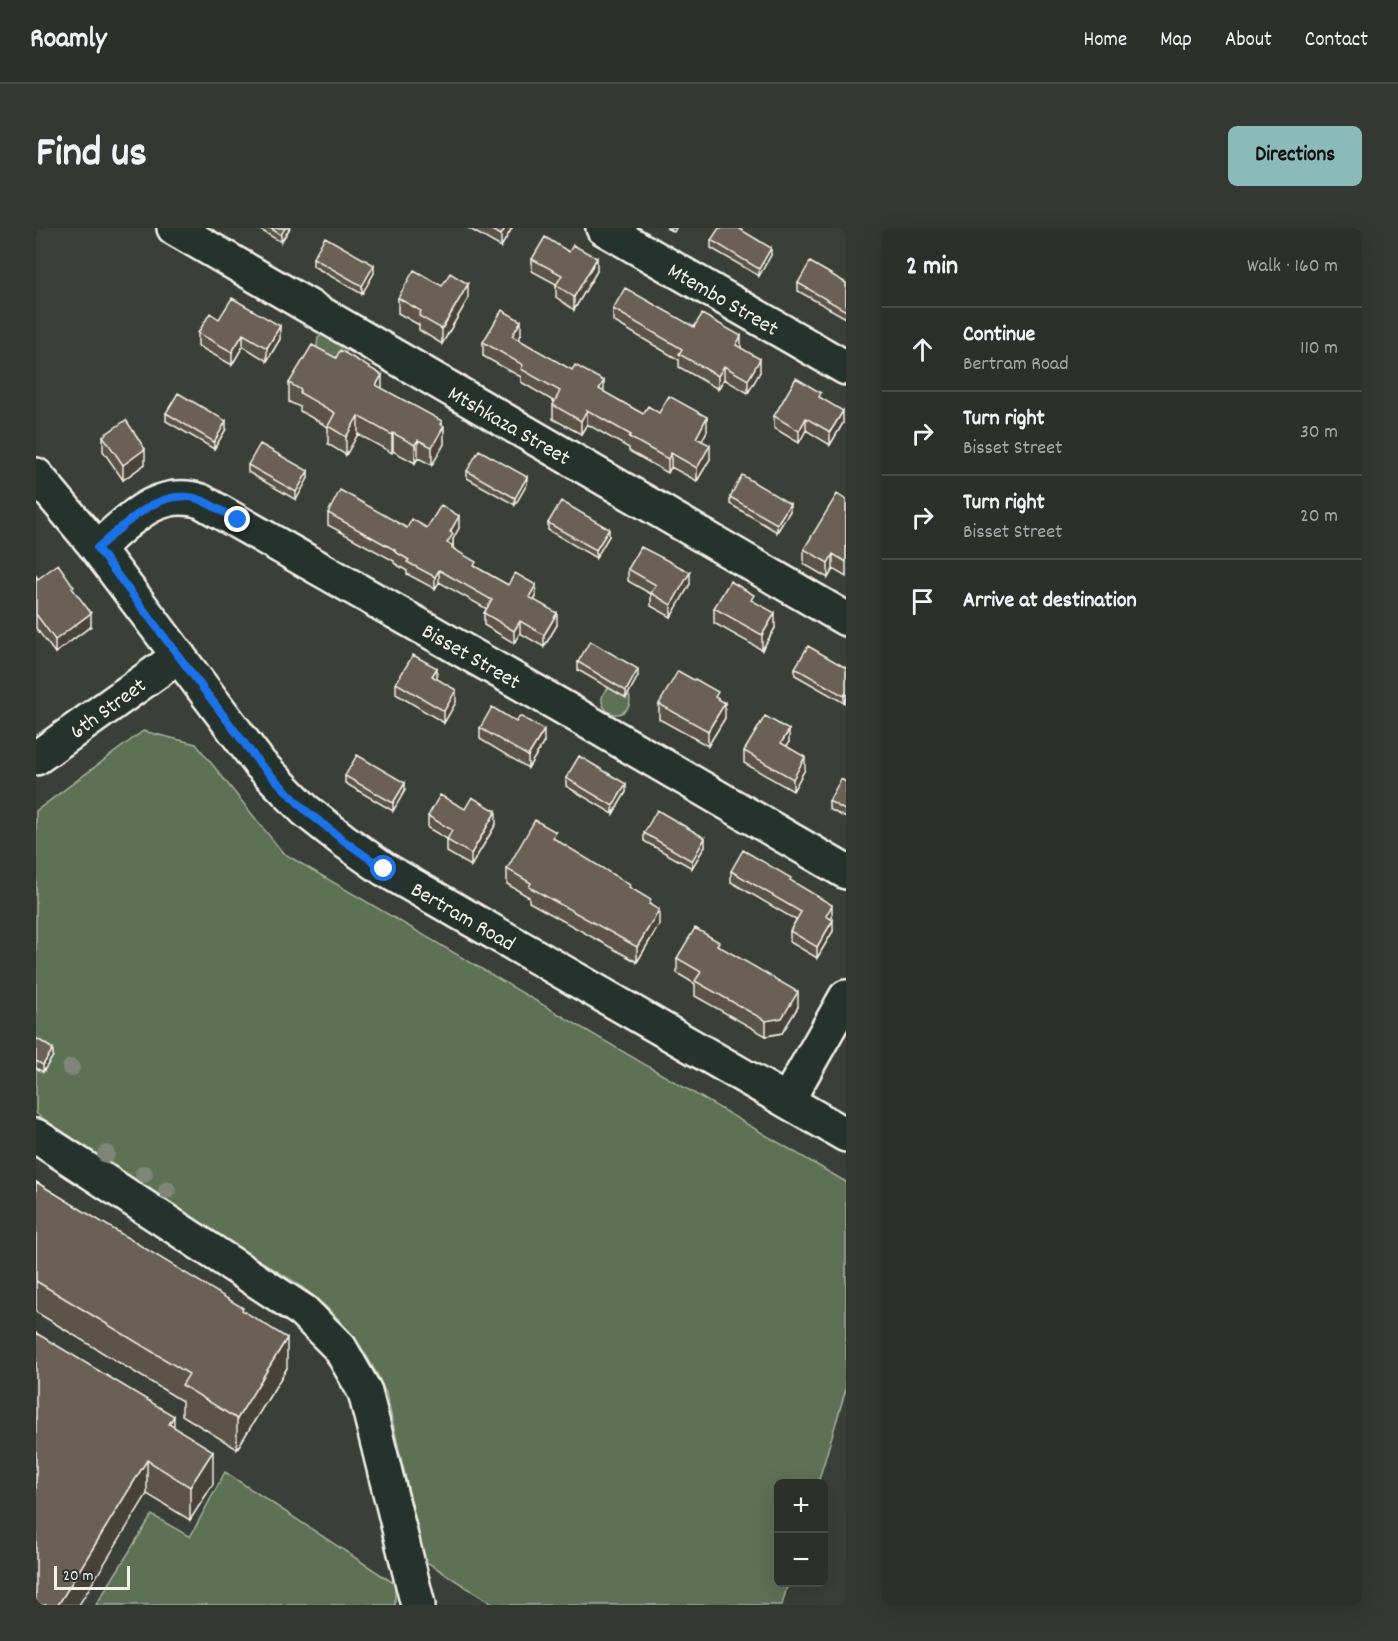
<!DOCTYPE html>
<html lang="en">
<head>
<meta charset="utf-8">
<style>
  body { margin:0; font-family:Dekko,sans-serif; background:#343833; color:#f1f3f6 }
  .controls { position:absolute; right:18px; bottom:18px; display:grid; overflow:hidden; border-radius:9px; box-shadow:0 6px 24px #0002 }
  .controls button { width:54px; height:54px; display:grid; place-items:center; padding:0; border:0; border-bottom:2px solid #484b47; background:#2c302b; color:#f1f3f6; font:30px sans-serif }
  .scale { position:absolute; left:18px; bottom:15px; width:76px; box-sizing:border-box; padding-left:6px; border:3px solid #f4f1e8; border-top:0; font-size:16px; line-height:21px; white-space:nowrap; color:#f4f1e8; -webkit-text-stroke:4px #26332d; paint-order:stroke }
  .stop { position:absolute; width:18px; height:18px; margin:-14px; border:4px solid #1a73e8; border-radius:50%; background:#fff }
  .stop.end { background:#1a73e8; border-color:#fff; box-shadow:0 2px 6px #0008 }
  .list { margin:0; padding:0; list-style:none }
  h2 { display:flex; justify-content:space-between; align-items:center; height:78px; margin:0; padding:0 24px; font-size:26px }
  h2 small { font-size:20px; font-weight:400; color:#a6a9a9 }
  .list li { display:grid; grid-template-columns:39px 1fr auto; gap:18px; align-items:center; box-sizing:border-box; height:84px; padding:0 24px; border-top:2px solid #484b47 }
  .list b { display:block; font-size:22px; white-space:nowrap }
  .list p { margin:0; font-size:20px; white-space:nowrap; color:#a6a9a9 }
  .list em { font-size:20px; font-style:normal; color:#a6a9a9 }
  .icon { flex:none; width:33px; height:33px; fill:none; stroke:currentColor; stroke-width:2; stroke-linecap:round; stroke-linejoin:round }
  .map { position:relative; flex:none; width:810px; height:1377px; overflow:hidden; border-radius:9px }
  header { display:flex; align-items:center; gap:36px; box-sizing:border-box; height:84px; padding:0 30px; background:#2c302b; border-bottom:2px solid #484b47 }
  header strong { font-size:28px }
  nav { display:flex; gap:33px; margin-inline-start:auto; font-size:21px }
  .intro { display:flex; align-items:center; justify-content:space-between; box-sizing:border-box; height:144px; padding:0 36px }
  h1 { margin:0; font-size:42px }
  .button { padding:15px 27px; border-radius:9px; background:#8bbbb9; color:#111; font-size:21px; font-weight:700 }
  main { display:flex; gap:36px; padding:0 36px }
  aside { flex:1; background:#2c302b; border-radius:9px; box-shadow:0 6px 24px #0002 }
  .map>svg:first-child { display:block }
  .green { fill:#5d7154; stroke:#a8b19e; stroke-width:1.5 }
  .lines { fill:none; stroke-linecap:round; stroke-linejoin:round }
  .minor-casing { stroke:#f4f1e8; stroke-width:38 }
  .minor { stroke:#26332d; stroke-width:33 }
  .tree { fill:#7f8579 }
  .wall { fill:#5b5348; stroke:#f4f1e8; stroke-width:1.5 }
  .shaded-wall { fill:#4a433b; stroke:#f4f1e8; stroke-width:1.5 }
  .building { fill:#6a6054; stroke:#f4f1e8; stroke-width:1.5 }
  .route { stroke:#1a73e8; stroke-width:8 }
  .labels { text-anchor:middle; stroke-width:5; stroke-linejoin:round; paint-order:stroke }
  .street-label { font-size:22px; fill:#f4f1e8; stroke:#26332d }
</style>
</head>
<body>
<header>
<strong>Roamly</strong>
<nav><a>Home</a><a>Map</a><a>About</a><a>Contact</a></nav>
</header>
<div class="intro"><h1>Find us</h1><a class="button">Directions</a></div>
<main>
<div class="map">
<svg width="810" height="1377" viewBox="0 0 810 1377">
  <rect width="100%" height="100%" fill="#3a4039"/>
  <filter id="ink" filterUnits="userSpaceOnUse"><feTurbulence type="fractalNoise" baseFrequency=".0167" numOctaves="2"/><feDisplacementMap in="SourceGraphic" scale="12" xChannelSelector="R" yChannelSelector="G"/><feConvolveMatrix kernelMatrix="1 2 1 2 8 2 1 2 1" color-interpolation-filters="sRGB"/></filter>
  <g filter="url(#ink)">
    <path class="green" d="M 288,105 L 313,115 L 307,133 L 301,138 L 280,124 L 282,110 Z
      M566 472a14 14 0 1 1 28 0a14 14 0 1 1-28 0Z
      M 107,503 L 160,516 L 247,625 L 810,954 L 810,1161 L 782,1255 L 742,1256 L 742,1354 L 752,1355 L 746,1377 L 458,1377 L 389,1333 L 350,1165 C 330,1119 303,1085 262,1056 L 67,936 L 37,915 L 0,885 L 0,583 Z
      M 189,1244 L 359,1356 L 359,1377 L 60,1377 L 116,1287 L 154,1309 Z"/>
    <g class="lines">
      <g class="minor-casing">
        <path id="minor" d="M 138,0 L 810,391
          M 567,0 L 810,140
          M 0,247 L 61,320 L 224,536 L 269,582 L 307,612 L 348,641 L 810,907
          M 61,320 C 92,294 121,259 165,273 L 523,477 L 810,644
          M 0,530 L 143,428
          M 751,873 L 810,769
          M 0,908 L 267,1083 L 304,1120 L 329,1164 L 382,1377"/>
      </g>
      <use href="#minor" class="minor"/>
    </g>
    <g class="tree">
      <circle cx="35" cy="840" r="9"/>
      <circle cx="70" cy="926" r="9"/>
      <circle cx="108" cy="946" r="9"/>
      <circle cx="131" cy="962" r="9"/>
    </g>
    <path class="wall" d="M 221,0 L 254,0 L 245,14 Z
      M 432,0 L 476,0 L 465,19 Z
      M 630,0 L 640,0 L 638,4 Z
      M 675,12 L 735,27 L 723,48 L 675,20 Z
      M 277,30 L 338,45 L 326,66 L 277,38 Z
      M 496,31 L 561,43 L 538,82 L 520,69 L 520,56 L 496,43 Z
      M 762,55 L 810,55 L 810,90 L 762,63 Z
      M 406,58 L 432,71 L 406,116 L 383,102 L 383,97 L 362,85 L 362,70 Z
      M 577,81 L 658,99 L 705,120 L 724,144 L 712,165 L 688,151 L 682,161 L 643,139 L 643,132 L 577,93 Z
      M 183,91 L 244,111 L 231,133 L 207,118 L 196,137 L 162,118 L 162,105 Z
      M 485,107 L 482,111 L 568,164 L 607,186 L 623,185 L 671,203 L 666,213 L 674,231 L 661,253 L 635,239 L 632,245 L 593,223 L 593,220 L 551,196 L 545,206 L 517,191 L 517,177 L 519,174 L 485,154 L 485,149 L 447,128 L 447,114 Z
      M 253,155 L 346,161 L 406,197 L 408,216 L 396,237 L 382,230 L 379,235 L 357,223 L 356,225 L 322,206 L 310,227 L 292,216 L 292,199 L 264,183 L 264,179 L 253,174 Z
      M 785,170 L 807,195 L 794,217 L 770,202 L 763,215 L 738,200 L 738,188 Z
      M 130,185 L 190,201 L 178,221 L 130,193 Z
      M 67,208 L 109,236 L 87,252 L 67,223 Z
      M 212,237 L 272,250 L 260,272 L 212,244 Z
      M 431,243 L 491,256 L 479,277 L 431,250 Z
      M 694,269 L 754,283 L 741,304 L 694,276 Z
      M 810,272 L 810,349 L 797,341 L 792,350 L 768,336 L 768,321 Z
      M 292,285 L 371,300 L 423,300 L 417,311 L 417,320 L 440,339 L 472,357 L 500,369 L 498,372 L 521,397 L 508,419 L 484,405 L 478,415 L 448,397 L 448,385 L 451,381 L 403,354 L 399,361 L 371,346 L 371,343 L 358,335 L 358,333 L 292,297 Z
      M 512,295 L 573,308 L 560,330 L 512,302 Z
      M 592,341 L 654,356 L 635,389 L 615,378 L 615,366 L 592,353 Z
      M 0,348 L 2,351 L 38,364 L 55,398 L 19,425 L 0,400 Z
      M 678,380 L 739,400 L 726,422 L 678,395 Z
      M 542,434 L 602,448 L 590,470 L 542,442 Z
      M 759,440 L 810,440 L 810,471 L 808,475 L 759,447 Z
      M 401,451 L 420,474 L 408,495 L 360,466 L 360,455 Z
      M 682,471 L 689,490 L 672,518 L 623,491 L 623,476 Z
      M 444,500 L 508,514 L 492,540 L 444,511 Z
      M 753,514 L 751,518 L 769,541 L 757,563 L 708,535 L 708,523 Z
      M 309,548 L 369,562 L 357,583 L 309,555 Z
      M 530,550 L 590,564 L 577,586 L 530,558 Z
      M 810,554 L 810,590 L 793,581 L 793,573 Z
      M 429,581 L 460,596 L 435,638 L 411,624 L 411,611 L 392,600 L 392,588 Z
      M 608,605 L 669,618 L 656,640 L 608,613 Z
      M 520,612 L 594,660 L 615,677 L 623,697 L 601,734 L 493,674 L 493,669 L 471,656 L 471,641 Z
      M 695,643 L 755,653 L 796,689 L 795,691 L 797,703 L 781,730 L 754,714 L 754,703 L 760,692 L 695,654 Z
      M 683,718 L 762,779 L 746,805 L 730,808 L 659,768 L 659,756 L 641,745 L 641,730 Z
      M 0,810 L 17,828 L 7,844 L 0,840 Z
      M 0,954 L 207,1083 L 251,1140 L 201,1221 L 146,1187 L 146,1173 L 0,1084 Z
      M 0,1105 L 138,1199 L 177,1256 L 154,1292 L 111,1266 Z"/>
    <path class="shaded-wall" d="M 249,0 L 254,0 L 245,14 L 245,7 Z
      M 469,0 L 476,0 L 465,19 L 465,7 Z
      M 735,20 L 735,27 L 723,48 L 723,41 Z
      M 561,30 L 561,43 L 538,82 L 538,69 Z
      M 338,37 L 338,45 L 326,66 L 326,58 Z
      M 432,56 L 432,71 L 406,116 L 406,101 Z
      M 485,93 L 485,107 L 476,121 L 476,108 Z
      M 244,98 L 244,111 L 231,133 L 231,120 Z
      M 207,106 L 207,118 L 196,137 L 196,124 Z
      M 705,108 L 705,121 L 700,117 Z
      M 724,131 L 724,144 L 712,165 L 712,152 Z
      M 688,138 L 688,151 L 682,161 L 682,148 Z
      M 346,147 L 346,165 L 340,157 Z
      M 568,153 L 568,166 L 563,161 Z
      M 551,182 L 551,196 L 545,206 L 545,193 Z
      M 807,183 L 807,195 L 794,217 L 794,204 Z
      M 322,188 L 322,206 L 310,227 L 310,209 Z
      M 671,189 L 671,203 L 660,223 L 660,210 Z
      M 770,190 L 770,202 L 763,215 L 763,203 Z
      M 190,193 L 190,201 L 178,221 L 178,214 Z
      M 406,193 L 406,202 L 408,198 L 408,216 L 396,237 L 396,219 Z
      M 357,205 L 357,223 L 356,225 L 356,207 Z
      M 382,212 L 382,230 L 379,235 L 379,217 Z
      M 674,217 L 674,231 L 661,253 L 661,240 Z
      M 109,221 L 109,236 L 87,252 L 87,237 Z
      M 635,225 L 635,239 L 632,245 L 632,231 Z
      M 272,243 L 272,250 L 260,272 L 260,264 Z
      M 491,249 L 491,256 L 479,277 L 479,270 Z
      M 754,276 L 754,283 L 741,304 L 741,296 Z
      M 423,288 L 423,300 L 417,311 L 417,318 L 411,315 L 414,304 Z
      M 573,301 L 573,308 L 560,330 L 560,322 Z
      M 797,326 L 797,341 L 792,350 L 792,335 Z
      M 403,342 L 403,354 L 399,361 L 399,349 Z
      M 654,344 L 654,356 L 635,389 L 635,377 Z
      M 500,357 L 500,369 L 493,381 L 493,369 Z
      M 55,385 L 55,398 L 19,425 L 19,412 Z
      M 521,385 L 521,397 L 508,419 L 508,407 Z
      M 739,385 L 739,400 L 726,422 L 726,407 Z
      M 484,393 L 484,405 L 478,415 L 478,403 Z
      M 401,440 L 401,452 L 396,448 Z
      M 602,441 L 602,448 L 590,470 L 590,463 Z
      M 420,462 L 420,474 L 408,495 L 408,483 Z
      M 810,464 L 810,471 L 808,475 L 808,468 Z
      M 689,475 L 689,490 L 672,518 L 672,503 Z
      M 508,502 L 508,514 L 492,540 L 492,528 Z
      M 753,502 L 753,514 L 745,527 L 745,515 Z
      M 769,529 L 769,541 L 757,563 L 757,551 Z
      M 369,555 L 369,562 L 357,583 L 357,575 Z
      M 590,556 L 590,564 L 577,586 L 577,578 Z
      M 460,583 L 460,596 L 435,638 L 435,626 Z
      M 669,610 L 669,618 L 656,640 L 656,633 Z
      M 796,677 L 796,689 L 790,700 L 790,688 Z
      M 623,682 L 623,697 L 601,734 L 601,719 Z
      M 797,692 L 797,703 L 781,730 L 781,719 Z
      M 762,764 L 762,779 L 746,805 L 730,808 L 730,793 Z
      M 17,821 L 17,828 L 7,844 L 7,837 Z
      M 251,1110 L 251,1140 L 201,1221 L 201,1191 Z
      M 138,1188 L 138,1222 L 133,1196 Z
      M 177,1223 L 177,1256 L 154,1292 L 154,1259 Z
      M 111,1232 L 111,1266 L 43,1377 L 22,1377 Z"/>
    <path class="building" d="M 234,0 L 249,0 L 245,7 Z
      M 452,0 L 469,0 L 465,7 Z
      M 683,0 L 702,0 L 735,20 L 723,41 L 675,12 Z
      M 289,9 L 338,37 L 326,58 L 277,30 Z
      M 509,9 L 533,24 L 537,17 L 561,30 L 538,69 L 520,57 L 526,47 L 496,31 Z
      M 774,34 L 810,55 L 810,83 L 762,55 Z
      M 378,42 L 406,58 L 414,45 L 432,56 L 406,101 L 383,88 L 385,83 L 362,70 Z
      M 589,60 L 658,99 L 666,86 L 705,108 L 700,117 L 724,131 L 712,152 L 688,138 L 682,148 L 643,126 L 646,121 L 577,81 Z
      M 196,70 L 244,98 L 231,120 L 207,106 L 196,124 L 162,105 L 174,85 L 183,91 Z
      M 466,82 L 485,93 L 476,108 L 536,142 L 539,137 L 568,153 L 563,161 L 607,186 L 612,178 L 623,185 L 633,168 L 671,189 L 660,210 L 674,217 L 661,240 L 635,225 L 632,231 L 593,209 L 595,207 L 551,182 L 545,193 L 517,177 L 524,163 L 485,141 L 487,137 L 447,114 Z
      M 276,117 L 300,130 L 304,122 L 346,147 L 340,157 L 406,193 L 404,196 L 408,198 L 396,219 L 382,212 L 379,217 L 357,205 L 356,207 L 322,188 L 310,209 L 292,198 L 299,185 L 264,165 L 265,162 L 253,155 Z
      M 760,150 L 785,165 L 783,169 L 807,183 L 794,204 L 770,190 L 763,203 L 738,188 Z
      M 142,165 L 190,193 L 178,214 L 130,185 Z
      M 90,192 L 109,221 L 87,237 L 67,208 Z
      M 224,216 L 272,243 L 260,264 L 212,237 Z
      M 443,222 L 491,249 L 479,270 L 431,243 Z
      M 706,247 L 754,276 L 741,296 L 694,269 Z
      M 304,262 L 371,300 L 376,291 L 391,300 L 405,277 L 423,288 L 414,304 L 417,306 L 411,315 L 417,318 L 416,320 L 440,334 L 438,338 L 472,357 L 479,345 L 500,357 L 493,369 L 521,385 L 508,407 L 484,393 L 478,403 L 448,385 L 456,372 L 403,342 L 399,349 L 371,334 L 373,332 L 358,323 L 359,322 L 292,285 Z
      M 801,266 L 810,272 L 810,334 L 797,326 L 792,335 L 768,321 Z
      M 525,273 L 573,301 L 560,322 L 512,295 Z
      M 605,319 L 654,344 L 635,377 L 615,365 L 620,357 L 592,341 Z
      M 22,336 L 38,359 L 36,360 L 55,385 L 19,412 L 0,386 L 0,348 L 2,351 Z
      M 694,353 L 718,367 L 715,372 L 739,385 L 726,407 L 678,380 Z
      M 554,413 L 602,441 L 590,463 L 542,434 Z
      M 772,418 L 810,440 L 810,464 L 808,468 L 759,440 Z
      M 377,427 L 401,440 L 396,448 L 420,462 L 408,483 L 360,455 Z
      M 642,443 L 658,452 L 659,451 L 682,464 L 679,469 L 689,475 L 672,503 L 623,476 Z
      M 456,479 L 480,494 L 484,488 L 508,502 L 492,528 L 444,500 Z
      M 729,488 L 753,502 L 745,515 L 769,529 L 757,551 L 708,523 Z
      M 321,527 L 369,555 L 357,575 L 309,548 Z
      M 543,528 L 590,556 L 577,578 L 530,550 Z
      M 805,551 L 810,554 L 810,583 L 793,573 Z
      M 404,567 L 429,581 L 436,569 L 460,583 L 435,626 L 411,612 L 416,602 L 392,588 Z
      M 621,582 L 669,610 L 656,633 L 608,605 Z
      M 499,592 L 520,604 L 517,610 L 594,657 L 593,659 L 615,672 L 613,676 L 623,682 L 601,719 L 493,659 L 495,655 L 471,641 Z
      M 707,622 L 755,650 L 754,652 L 796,677 L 790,688 L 797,692 L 781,719 L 754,703 L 765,684 L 695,643 Z
      M 659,700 L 683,714 L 681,717 L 762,764 L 746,790 L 730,793 L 659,753 L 665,744 L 641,730 Z
      M 0,810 L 17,821 L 7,837 L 0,833 Z
      M 0,954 L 207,1080 L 206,1082 L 251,1110 L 201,1191 L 146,1157 L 153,1146 L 0,1053 Z
      M 0,1105 L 138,1188 L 133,1196 L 177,1223 L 154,1259 L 111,1232 L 22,1377 L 0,1377 Z"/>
  </g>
  <g class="lines" filter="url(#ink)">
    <path class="route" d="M 202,292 C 190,286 178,278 165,272 C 125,256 89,297 61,320 L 224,536 L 269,582 L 307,612 L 348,641"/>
  </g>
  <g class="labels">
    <g class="street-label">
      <text transform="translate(688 70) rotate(30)" y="8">Mtembo Street</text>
      <text transform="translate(474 196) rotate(30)" y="8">Mtshkaza Street</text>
      <text transform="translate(436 427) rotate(30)" y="8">Bisset Street</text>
      <text transform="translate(71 479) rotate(-36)" y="8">6th Street</text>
      <text transform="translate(428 687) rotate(30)" y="8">Bertram Road</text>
    </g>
  </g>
</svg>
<div class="controls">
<button>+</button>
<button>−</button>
</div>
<div class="scale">20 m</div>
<div class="stop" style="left:348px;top:641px"></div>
<div class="stop end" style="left:202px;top:292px"></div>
</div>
<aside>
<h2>2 min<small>Walk · 160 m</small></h2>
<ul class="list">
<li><svg class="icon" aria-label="ahead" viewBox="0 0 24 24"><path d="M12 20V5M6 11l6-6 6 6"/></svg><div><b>Continue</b><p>Bertram Road</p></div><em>110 m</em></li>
<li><svg class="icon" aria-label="right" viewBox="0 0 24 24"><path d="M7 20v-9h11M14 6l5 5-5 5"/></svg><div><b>Turn right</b><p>Bisset Street</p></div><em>30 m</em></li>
<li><svg class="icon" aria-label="right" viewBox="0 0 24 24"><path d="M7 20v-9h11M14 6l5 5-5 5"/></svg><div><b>Turn right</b><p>Bisset Street</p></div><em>20 m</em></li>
<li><svg class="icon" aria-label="arrive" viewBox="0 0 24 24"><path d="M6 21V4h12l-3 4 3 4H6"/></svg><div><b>Arrive at destination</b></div></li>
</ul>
</aside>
</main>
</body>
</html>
